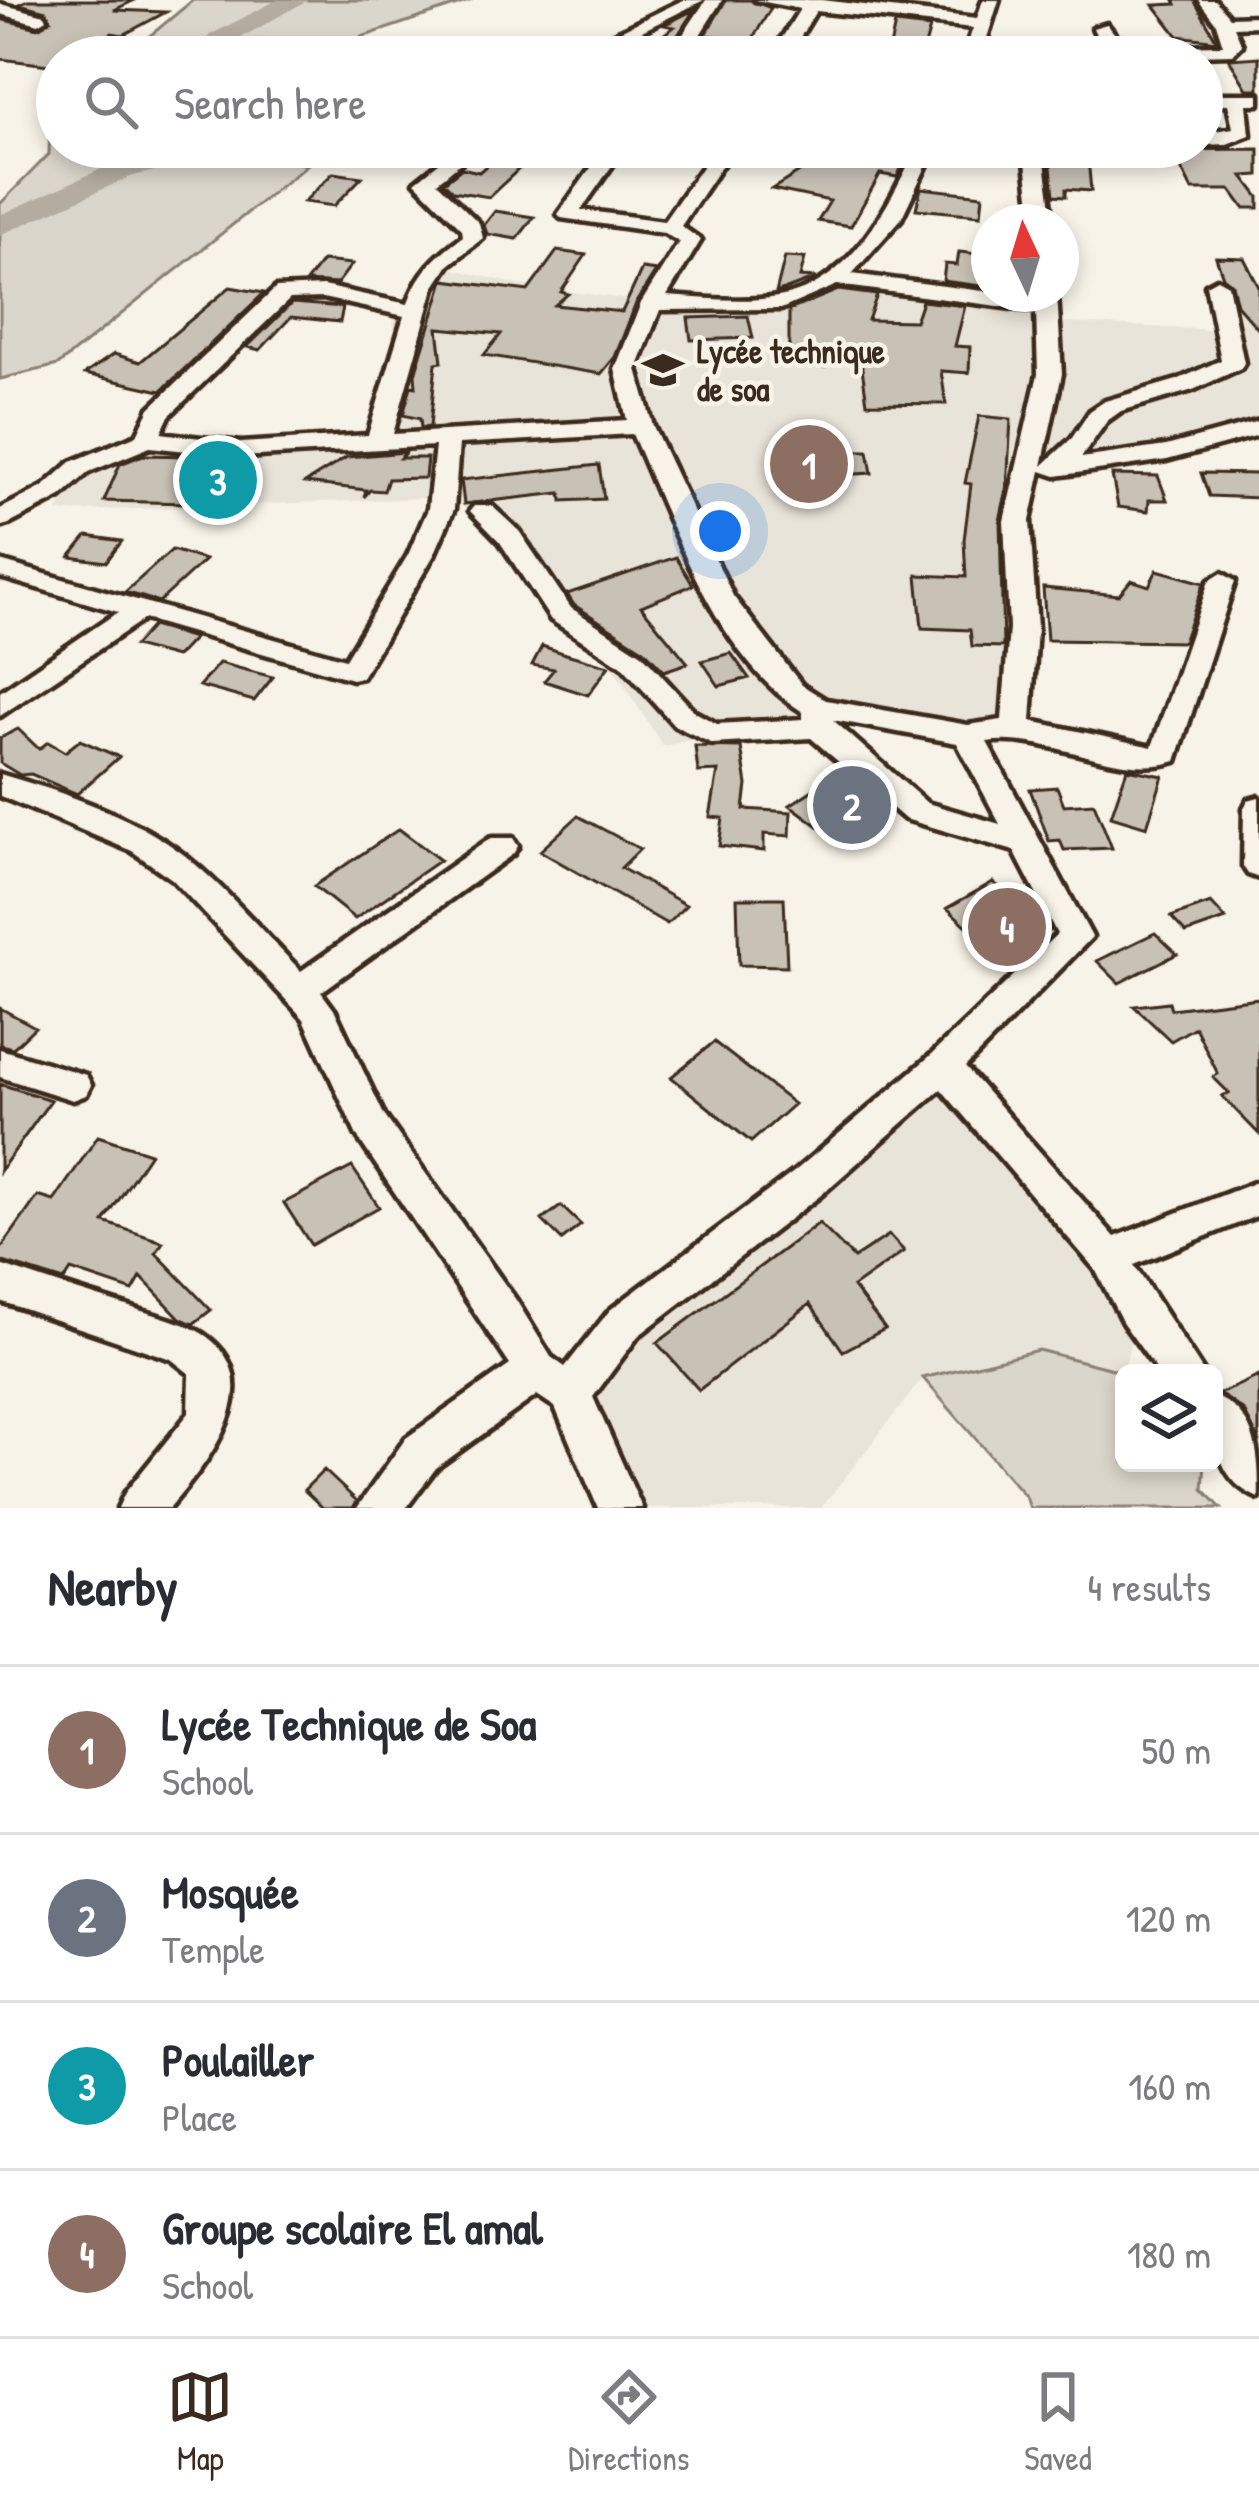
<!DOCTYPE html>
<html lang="en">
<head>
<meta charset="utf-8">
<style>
  body { margin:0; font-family:"Patrick Hand",sans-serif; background:#f7f7f7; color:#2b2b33 }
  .controls { position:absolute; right:36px; bottom:36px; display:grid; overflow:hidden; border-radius:18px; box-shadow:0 6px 18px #0003 }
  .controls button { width:108px; height:108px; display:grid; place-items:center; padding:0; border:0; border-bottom:3px solid #e1e1e2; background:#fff; color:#2b2b33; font:60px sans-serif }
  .compass { position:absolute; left:971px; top:204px; width:108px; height:108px; border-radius:50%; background:#fff; box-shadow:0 6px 18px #0003; rotate:356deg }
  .you { position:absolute; left:720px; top:531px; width:42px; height:42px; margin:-30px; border:9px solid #fff; border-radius:50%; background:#1a73e8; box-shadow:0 0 0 18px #1a73e833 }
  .badge { display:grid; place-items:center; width:78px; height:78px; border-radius:50%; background:#3b2a1e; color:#fff; font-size:39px; font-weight:700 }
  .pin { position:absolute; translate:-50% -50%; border:6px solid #fff; box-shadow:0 3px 12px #0006 }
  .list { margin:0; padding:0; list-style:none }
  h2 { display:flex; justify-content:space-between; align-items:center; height:156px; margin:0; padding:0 48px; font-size:51px }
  h2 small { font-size:39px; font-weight:400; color:#7c7c81 }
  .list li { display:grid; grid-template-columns:78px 1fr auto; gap:36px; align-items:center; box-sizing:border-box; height:168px; padding:0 48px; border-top:3px solid #e1e1e2 }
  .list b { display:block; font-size:45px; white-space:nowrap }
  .list p { margin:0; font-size:39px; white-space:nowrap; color:#7c7c81 }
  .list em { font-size:39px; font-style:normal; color:#7c7c81 }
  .icon { flex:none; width:66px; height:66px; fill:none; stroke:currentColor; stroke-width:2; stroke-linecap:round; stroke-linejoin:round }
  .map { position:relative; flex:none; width:1259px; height:1508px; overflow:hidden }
  .search { position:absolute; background:#fff; box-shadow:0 6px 18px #0003; left:36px; right:36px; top:36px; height:132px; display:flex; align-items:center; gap:30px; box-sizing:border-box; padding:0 42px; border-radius:66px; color:#7c7c81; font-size:45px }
  .sheet { height:828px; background:#fff }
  nav { display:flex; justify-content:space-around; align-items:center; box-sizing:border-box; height:168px; border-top:3px solid #e1e1e2; background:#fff; font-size:33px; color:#7c7c81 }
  nav a { display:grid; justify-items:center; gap:6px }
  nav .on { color:#3b2a1e }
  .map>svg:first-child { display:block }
  .built { fill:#e9e4d9 }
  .green { fill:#dbd6cb; stroke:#8b8074; stroke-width:3 }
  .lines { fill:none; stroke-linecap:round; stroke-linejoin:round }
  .river { fill:#b4aca0; fill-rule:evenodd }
  .building { fill:#c8c1b6; stroke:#3b2a1e; stroke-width:3 }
  .minor-casing { stroke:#3b2a1e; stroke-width:9 }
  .minor { fill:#f7f3e8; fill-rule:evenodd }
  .labels { text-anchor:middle; stroke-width:9; stroke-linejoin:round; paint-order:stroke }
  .far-poi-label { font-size:33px; font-weight:bold; fill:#3b2a1e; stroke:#f7f3e8; text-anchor:start }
</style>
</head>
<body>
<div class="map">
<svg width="1259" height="1508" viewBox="0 0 1259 1508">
  <rect width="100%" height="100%" fill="#f7f3e8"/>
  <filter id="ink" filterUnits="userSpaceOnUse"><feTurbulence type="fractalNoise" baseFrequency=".00833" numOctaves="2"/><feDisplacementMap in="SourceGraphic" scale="24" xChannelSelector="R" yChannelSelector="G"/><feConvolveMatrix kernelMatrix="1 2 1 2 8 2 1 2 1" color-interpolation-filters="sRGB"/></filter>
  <g filter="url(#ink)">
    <path class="built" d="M 426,262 L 515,284 L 652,303 L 791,302 L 830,278 L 1047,306 L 1048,322 L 1215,330 L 1206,287 L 1259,288 L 1259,430 L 1223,440 L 1037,468 L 1043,495 L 1024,487 L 1022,721 L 968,735 L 815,713 L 663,746 L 588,629 L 453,497 L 58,512 L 70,480 L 145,442 L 241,450 L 366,438 L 399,350 L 393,322 Z
      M 943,1066 L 1137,1310 L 1124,1372 L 1038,1350 L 923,1378 L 821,1508 L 620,1508 L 570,1393 Z"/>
    <path class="green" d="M 193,0 L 472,0 L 326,49 L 337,57 L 99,57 L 145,40 Z
      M 57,109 L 57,147 L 303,147 L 294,162 L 307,165 L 58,365 L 0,379 L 0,204 L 49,154 L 50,112 Z
      M 1038,1350 L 1124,1372 L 1124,1463 L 1205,1463 L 1203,1489 L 1221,1508 L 1030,1508 L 1026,1497 L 923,1378 Z"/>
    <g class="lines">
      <path class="river" d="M 277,0 L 308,0 L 228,45 L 218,57 L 191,57 L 210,35 Z
        M 182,147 L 231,147 L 227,153 L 130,177 L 0,235 L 0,215 L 110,165 Z"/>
    </g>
    <path class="building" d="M 28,0 L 135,0 L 114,10 L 166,12 L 123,35 L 112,33 L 78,57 L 57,57 L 57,66 L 0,59 L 0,19 L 38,28 L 51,20 L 46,11 L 19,4 Z
      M 726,0 L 751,0 L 771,8 L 752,40 L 705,35 Z
      M 1174,0 L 1194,0 L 1217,41 L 1178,36 L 1154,5 L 1176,4 Z
      M 694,10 L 664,57 L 633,57 L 674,27 L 664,25 Z
      M 895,24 L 930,28 L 922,57 L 888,57 Z
      M 1259,57 L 1259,89 L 1247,89 L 1229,59 Z
      M 840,147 L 909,153 L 897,177 L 880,174 L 851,226 L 818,221 L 830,201 L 772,189 Z
      M 1058,147 L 1087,147 L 1091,191 L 1066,189 L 1066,196 L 1054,195 L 1049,149 Z
      M 506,148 L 536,153 L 489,197 L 453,191 L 444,182 L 462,168 L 479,172 Z
      M 1259,149 L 1259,175 L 1243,176 L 1259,197 L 1259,208 L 1244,208 L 1231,190 L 1192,190 L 1172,150 Z
      M 333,173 L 362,177 L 334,206 L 304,202 Z
      M 921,188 L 983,195 L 981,215 L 916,209 Z
      M 495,211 L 534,217 L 517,239 L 487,234 L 484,225 Z
      M 557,251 L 586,255 L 561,292 L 568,294 L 555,305 L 622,312 L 642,269 L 656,271 L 637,301 L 615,357 L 601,374 L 484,355 L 501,334 L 438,328 L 442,362 L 436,363 L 430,427 L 421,428 L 420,419 L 403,415 L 411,386 L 416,387 L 415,374 L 444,280 L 528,291 Z
      M 959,252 L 989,255 L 989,287 L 943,281 L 945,264 L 957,265 Z
      M 785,257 L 805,258 L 800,277 L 816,278 L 776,293 Z
      M 1216,257 L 1244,258 L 1259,287 L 1259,330 L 1237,305 L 1232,284 L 1223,277 Z
      M 322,261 L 352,264 L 337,284 L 306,282 Z
      M 230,287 L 264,293 L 161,391 L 85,374 L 114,354 L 140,362 Z
      M 838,290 L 877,295 L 868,320 L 915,321 L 922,301 L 965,306 L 955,346 L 970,347 L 969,373 L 941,371 L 946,404 L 867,403 L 861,361 L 824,360 L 825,367 L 789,366 L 789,310 Z
      M 292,303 L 343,307 L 340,322 L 291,317 L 260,350 L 247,347 Z
      M 748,316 L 753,338 L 691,340 L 688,318 Z
      M 979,416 L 1011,419 L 1007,488 L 1000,521 L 1003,647 L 972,646 L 970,630 L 922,628 L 917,575 L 966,577 L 964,540 L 971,484 L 965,483 Z
      M 788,451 L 868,451 L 872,473 L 788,478 Z
      M 406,452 L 400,458 L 427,458 L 425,478 L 388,479 L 384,491 L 370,490 L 364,497 L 366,490 L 305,483 L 347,457 Z
      M 143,455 L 190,456 L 248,461 L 233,504 L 104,501 L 120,464 Z
      M 599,465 L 604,499 L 562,501 L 561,493 L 464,504 L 461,480 Z
      M 1201,473 L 1259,474 L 1259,498 L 1209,496 Z
      M 1112,475 L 1158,476 L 1167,500 L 1149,500 L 1148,511 L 1118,507 Z
      M 87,536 L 122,541 L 106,562 L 70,557 Z
      M 172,550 L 205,560 L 159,602 L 125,592 Z
      M 676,557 L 693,585 L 641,606 L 688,663 L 664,671 L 644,650 L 574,605 L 567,594 Z
      M 1157,570 L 1204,583 L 1183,642 L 1047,640 L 1043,588 L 1119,595 L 1131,580 L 1149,586 Z
      M 152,626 L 194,638 L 176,657 L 134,646 Z
      M 542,646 L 566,654 L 609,666 L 588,695 L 544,681 L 554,669 L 532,665 Z
      M 731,653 L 749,678 L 719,686 L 702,661 Z
      M 219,663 L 273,677 L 254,701 L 199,686 Z
      M 18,729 L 39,749 L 48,742 L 65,752 L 80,740 L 119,757 L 77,794 L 31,774 L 20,775 L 0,763 L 0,738 Z
      M 695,746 L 741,747 L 747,785 L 744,809 L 791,812 L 790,836 L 764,834 L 764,851 L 719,846 L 723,818 L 710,817 L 718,771 L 698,772 Z
      M 1127,769 L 1163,776 L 1147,827 L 1111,816 Z
      M 833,783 L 845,792 L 853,787 L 880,806 L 833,837 L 790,805 L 817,787 L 822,790 Z
      M 1057,787 L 1064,805 L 1094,803 L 1112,848 L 1064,850 L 1060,840 L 1049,841 L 1030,789 Z
      M 578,816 L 640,849 L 621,868 L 686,905 L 667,924 L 540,851 Z
      M 399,829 L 440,860 L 355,919 L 314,886 Z
      M 993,882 L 1049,931 L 1002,958 L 947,908 Z
      M 737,898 L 784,898 L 787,966 L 739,965 Z
      M 1211,903 L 1226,919 L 1186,933 L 1171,917 Z
      M 1155,933 L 1177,954 L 1119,983 L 1097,961 Z
      M 1259,998 L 1259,1134 L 1222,1096 L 1229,1093 L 1213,1077 L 1218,1074 L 1195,1027 L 1171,1041 L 1134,1006 L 1169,1002 L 1171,1009 Z
      M 0,1008 L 35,1027 L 13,1048 L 0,1045 Z
      M 714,1042 L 794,1104 L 751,1142 L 671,1077 Z
      M 0,1084 L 51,1100 L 0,1171 Z
      M 98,1136 L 150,1153 L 104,1222 L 163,1242 L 156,1253 L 211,1310 L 193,1324 L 180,1318 L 141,1277 L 133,1291 L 71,1270 L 64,1281 L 0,1261 L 0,1250 L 38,1196 L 54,1201 Z
      M 352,1167 L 379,1207 L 311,1245 L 284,1203 Z
      M 561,1206 L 581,1225 L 562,1240 L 542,1220 Z
      M 819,1223 L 854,1258 L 889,1235 L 904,1251 L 853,1287 L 885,1329 L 843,1351 L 810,1304 L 699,1390 L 657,1343 Z
      M 1259,1376 L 1259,1443 L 1244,1411 L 1219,1394 Z
      M 324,1470 L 357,1501 L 353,1508 L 323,1508 L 304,1490 Z"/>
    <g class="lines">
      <g class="minor-casing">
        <path id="minor" d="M 683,0 L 704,0 L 590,57 L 567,57 Z
          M 706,0 L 722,0 L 686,57 L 668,57 Z
          M 755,0 L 822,0 L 977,18 L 983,0 L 999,0 L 981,57 L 963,57 L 973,28 L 816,11 L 788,57 L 770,57 L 800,9 Z
          M 1198,0 L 1215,0 L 1229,17 L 1259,16 L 1259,26 L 1234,27 L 1242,45 L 1233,54 L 1117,57 L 1100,43 L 1093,28 L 1107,24 L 1125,47 L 1223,45 L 1216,23 Z
          M 0,4 L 45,15 L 47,19 L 39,24 L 0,14 Z
          M 1202,94 L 1259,94 L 1259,104 L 1247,104 L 1250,135 L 1227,144 L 1202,145 L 1202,133 L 1233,128 L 1228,104 L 1202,104 Z
          M 459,147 L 480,147 L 437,182 L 479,223 L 483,238 L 449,265 L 434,288 L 393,434 L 627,420 L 615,369 L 641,303 L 679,242 L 664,233 L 561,218 L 558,214 L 606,147 L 625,147 L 581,210 L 664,221 L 716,147 L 734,147 L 681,226 L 701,240 L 667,296 C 703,298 742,303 778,297 C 851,285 888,206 917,147 L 1043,147 L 1053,222 L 1033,222 L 1025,153 L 932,154 L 901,219 L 852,274 L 1036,298 L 1035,294 L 1057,294 L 1062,374 L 1042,466 L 1072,438 L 1090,411 L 1105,401 L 1177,380 L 1221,360 L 1206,285 L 1217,279 L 1228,285 L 1244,363 L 1241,368 L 1193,390 L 1121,411 L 1107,421 L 1081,458 L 1166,446 L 1259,421 L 1259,435 L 1167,460 L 1056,476 L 1041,471 L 1030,521 L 1037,628 L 1031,721 L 1152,747 L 1209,581 L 1222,573 L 1235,581 L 1176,761 C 1120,780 1049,733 987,742 L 1092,937 L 965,1067 L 1115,1237 L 1259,1181 L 1259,1215 L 1134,1265 L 1204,1373 L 1159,1373 L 1123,1323 L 1095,1269 L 941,1089 L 821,1195 L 638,1336 L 593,1397 L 642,1508 L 598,1508 L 555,1407 L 537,1395 L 436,1468 L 406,1508 L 357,1508 L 406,1438 L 510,1365 L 357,1136 L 304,1019 L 172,879 L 132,851 L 0,796 L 0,774 C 65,793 143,818 195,864 C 233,896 266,936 301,971 L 491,838 L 513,838 L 518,846 L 513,854 L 321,992 L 335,1011 L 384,1115 L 516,1300 L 551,1357 L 565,1367 L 610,1310 L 795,1171 L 930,1056 L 1057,934 L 1014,851 L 905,819 L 811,738 L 713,744 L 675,726 L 622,666 L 551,620 L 500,542 L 470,511 L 474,506 L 492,506 L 519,531 L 571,608 L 642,654 L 695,712 L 717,724 L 803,719 L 803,712 C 716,658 673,524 632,434 L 459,444 L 454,509 L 434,555 L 362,677 L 352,679 L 144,619 L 0,716 L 0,692 L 118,612 L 0,577 L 0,561 L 345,659 L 408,555 L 428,509 L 435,446 L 241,457 L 150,447 L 89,472 L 61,497 L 9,524 L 0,527 L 0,509 L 43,487 L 71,462 L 137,435 L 150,408 L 276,288 L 323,286 L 408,304 C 417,273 437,255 463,236 L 462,229 L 415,182 ZM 837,285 L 1036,311 L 1038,374 L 1004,521 L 1009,628 L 1002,720 L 968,725 L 826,700 L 802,685 L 733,596 L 653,426 L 637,369 L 660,310 L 781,309 ZM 323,298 L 404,316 L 368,435 L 241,443 L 161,433 L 169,416 L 290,299 ZM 833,720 L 957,743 L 1000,824 L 927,803 Z
          M 1259,797 L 1259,878 L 1248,874 L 1243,866 L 1244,808 L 1248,800 Z
          M 0,1049 L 86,1075 L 91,1085 L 86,1095 L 73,1100 L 0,1077 Z
          M 0,1265 C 44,1280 89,1294 133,1308 C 156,1316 183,1321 203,1334 C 274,1381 207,1464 169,1508 L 118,1508 L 125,1493 L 189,1413 L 190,1374 L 171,1359 L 0,1301 Z
          M 1214,1396 C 1259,1414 1259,1457 1259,1498 C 1215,1480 1214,1437 1214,1396 Z"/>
      </g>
      <use href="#minor" class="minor"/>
    </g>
  </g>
  <defs>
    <g id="school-bare" transform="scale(3.24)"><path d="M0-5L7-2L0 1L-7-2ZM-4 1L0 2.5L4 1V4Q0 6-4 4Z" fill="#3b2a1e" stroke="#f7f3e8" stroke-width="2.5" paint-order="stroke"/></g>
  </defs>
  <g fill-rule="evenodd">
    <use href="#school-bare" x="663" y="370"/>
  </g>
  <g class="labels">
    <g class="far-poi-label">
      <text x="697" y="363">Lycée technique<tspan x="697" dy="38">de soa</tspan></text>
    </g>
  </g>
</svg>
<div class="controls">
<button><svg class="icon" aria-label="layers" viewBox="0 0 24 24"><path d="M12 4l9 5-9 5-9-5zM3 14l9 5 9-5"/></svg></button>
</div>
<svg class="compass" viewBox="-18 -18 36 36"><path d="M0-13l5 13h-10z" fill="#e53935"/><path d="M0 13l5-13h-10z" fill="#7c7c81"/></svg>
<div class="you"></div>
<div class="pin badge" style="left:809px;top:464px;background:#8d6e63">1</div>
<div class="pin badge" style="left:852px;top:805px;background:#6b7280">2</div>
<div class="pin badge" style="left:218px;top:480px;background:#0f9aa8">3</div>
<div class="pin badge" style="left:1007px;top:927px;background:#8d6e63">4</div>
<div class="search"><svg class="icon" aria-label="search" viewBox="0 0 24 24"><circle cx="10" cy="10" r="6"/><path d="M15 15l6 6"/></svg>Search here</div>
</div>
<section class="sheet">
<h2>Nearby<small>4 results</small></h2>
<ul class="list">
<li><span class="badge" style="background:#8d6e63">1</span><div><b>Lycée Technique de Soa</b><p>School</p></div><em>50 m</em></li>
<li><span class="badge" style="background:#6b7280">2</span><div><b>Mosquée</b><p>Temple</p></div><em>120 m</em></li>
<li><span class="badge" style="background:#0f9aa8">3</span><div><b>Poulailler</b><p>Place</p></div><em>160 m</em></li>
<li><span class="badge" style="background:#8d6e63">4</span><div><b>Groupe scolaire El amal</b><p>School</p></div><em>180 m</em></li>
</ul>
</section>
<nav>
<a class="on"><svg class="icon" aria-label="map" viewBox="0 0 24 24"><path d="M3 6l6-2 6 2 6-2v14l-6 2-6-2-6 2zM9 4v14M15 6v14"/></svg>Map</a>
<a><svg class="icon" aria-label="directions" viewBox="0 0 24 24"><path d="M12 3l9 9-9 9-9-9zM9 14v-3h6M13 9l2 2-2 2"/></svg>Directions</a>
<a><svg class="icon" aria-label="saved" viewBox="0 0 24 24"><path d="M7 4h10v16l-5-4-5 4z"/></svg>Saved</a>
</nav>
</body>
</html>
